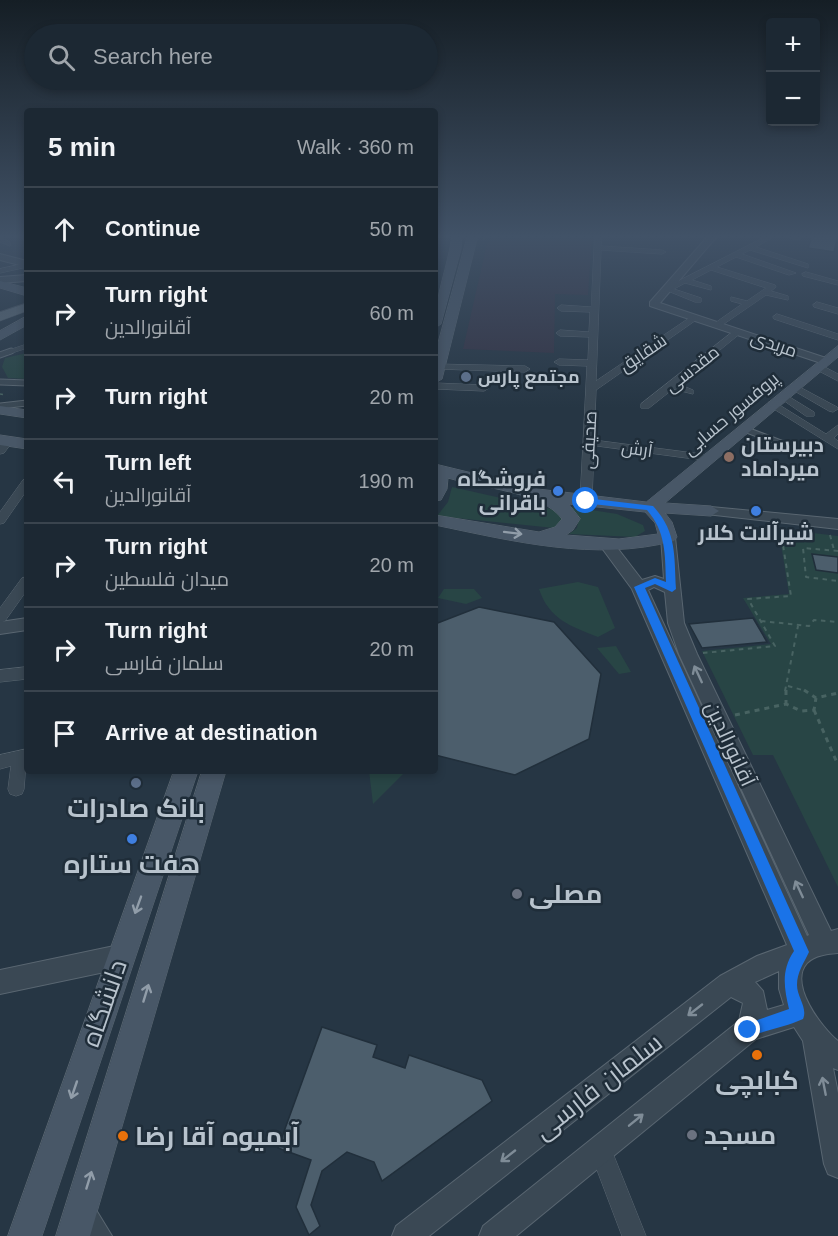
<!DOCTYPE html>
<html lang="en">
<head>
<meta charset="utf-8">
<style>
  body { margin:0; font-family:Arial,Cairo,sans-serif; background:#29343f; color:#f1f3f6 }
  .controls { position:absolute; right:18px; top:18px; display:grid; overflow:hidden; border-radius:6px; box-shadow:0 3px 9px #0003 }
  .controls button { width:54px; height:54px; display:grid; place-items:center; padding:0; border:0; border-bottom:2px solid #3a444e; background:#1c2833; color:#f1f3f6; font:30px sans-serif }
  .stop { position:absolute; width:18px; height:18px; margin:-14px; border:4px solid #1a73e8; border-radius:50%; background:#fff }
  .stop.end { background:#1a73e8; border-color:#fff; box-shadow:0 2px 6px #0008 }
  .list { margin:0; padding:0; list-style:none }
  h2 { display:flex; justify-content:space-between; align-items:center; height:78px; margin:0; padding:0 24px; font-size:26px }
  h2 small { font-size:20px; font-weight:400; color:#a0a6ac }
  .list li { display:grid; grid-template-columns:39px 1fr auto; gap:18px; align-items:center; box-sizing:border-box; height:84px; padding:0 24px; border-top:2px solid #3a444e }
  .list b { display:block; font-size:22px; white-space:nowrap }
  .list p { margin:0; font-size:20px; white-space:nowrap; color:#a0a6ac }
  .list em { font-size:20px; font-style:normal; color:#a0a6ac }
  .icon { flex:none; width:33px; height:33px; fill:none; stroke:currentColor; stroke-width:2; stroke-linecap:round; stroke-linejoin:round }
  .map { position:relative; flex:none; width:838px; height:1236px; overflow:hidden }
  .search { position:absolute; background:#1c2833; box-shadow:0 3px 9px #0003; left:24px; top:24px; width:414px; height:66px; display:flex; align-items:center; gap:15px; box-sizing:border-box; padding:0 21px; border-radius:33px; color:#a0a6ac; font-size:22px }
  .panel { position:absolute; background:#1c2833; box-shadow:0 3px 9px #0003; left:24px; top:108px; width:414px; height:666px; border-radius:6px }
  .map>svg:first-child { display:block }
  .medical { fill:#334 }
  .green { fill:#284545 }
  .building { fill:#4c5e6c; stroke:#212f3b; stroke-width:1.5 }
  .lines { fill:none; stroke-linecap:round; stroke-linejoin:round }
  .service-far1-casing { stroke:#596671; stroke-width:4.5 }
  .service-casing { stroke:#596671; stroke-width:7 }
  .minor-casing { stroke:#596671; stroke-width:1 }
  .tertiary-casing { stroke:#596671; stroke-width:2 }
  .secondary-casing { stroke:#596671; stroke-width:1 }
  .primary-casing { stroke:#44515d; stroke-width:1 }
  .path-far2 { stroke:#486362; stroke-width:1.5; stroke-dasharray:3 3; stroke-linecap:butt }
  .path-far1 { stroke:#486362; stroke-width:2; stroke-dasharray:4.5 4.5; stroke-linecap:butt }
  .path { stroke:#486362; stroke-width:3; stroke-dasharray:5 5; stroke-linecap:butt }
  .service-far1 { stroke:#3a4854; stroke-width:4 }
  .service { stroke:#3a4854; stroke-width:5 }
  .minor { fill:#3a4854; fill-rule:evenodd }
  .tertiary { fill:#3a4854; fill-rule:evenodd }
  .secondary { fill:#485767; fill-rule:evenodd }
  .primary { fill:#586773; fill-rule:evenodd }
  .oneway { stroke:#919da9 }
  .oneway2 { stroke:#7f8c97 }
  .route { fill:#1a73e8 }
  .service-dot { fill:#5c6f8a; stroke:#1f2d39; stroke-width:2 }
  .education-dot { fill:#8d6e63; stroke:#1f2d39; stroke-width:2 }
  .shop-dot { fill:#3f7fe0; stroke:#1f2d39; stroke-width:2 }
  .worship-dot { fill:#6b7280; stroke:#1f2d39; stroke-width:2 }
  .food-dot { fill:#e8710a; stroke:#1f2d39; stroke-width:2 }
  .labels { text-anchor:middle; stroke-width:5; stroke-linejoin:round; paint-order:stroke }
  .far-street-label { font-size:18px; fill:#b8c3cd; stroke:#1f2d39 }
  .far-poi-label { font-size:18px; font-weight:bold; fill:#b8c3cd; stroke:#1f2d39; text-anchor:start }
  .poi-label { font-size:21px; font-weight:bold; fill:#b8c3cd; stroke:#1f2d39; text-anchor:start }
  .street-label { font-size:21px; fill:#b8c3cd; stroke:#1f2d39 }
  .near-poi-label { font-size:26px; font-weight:bold; fill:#b8c3cd; stroke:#1f2d39 }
  .near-street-label { font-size:26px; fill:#b8c3cd; stroke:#1f2d39 }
</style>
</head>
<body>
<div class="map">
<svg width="838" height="1236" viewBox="0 0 838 1236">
  <rect width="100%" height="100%" fill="#263644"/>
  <path class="medical" d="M 592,235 L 588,295 L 555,294 L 554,353 L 463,349 L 487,244 L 494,236 Z"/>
  <path class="green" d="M 27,353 L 27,379 L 8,378 L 2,367 L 5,358 Z
    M 452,487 L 551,509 L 558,511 L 565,520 L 554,528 L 437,516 L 448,502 Z
    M 566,506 L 617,514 L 643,525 L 645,531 L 635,537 L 569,534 L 577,528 L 578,521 Z
    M 788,530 L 838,536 L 838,887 L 773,755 L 753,755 L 702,651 L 771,644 L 743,598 L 789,594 L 781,544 L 789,544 Z
    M 578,582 L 598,587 L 615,628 L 598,637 C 570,626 549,619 539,589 Z
    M 444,589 L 474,589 L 482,598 L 466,604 L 438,598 Z
    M 616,646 L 631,672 L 619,674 L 597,648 Z
    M 369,771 L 406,771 L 373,804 Z"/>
  <path class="building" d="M 812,235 L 838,235 L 834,252 L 808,248 Z
    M 812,554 L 838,557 L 838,573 L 816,570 Z
    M 479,607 L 554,622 L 601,674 L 589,739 L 515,775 L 435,755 L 435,624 Z
    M 753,618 L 767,642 L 702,648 L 689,624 Z
    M 322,1027 L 377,1045 L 373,1057 L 405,1068 L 409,1055 L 482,1080 L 492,1101 L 382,1181 L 374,1162 L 347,1152 L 322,1171 L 311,1205 L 320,1226 L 309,1235 L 296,1207 L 311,1160 L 278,1148 Z"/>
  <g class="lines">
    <g class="service-far1-casing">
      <path id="service-far1" d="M 6,353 L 27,346"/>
    </g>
    <g class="service-casing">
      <path id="service" d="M 0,355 L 11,351
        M 0,382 L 27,383
        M 0,406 L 27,403
        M 744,429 L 781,443"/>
    </g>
    <g class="minor-casing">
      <path id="minor" d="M 18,235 L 26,235 L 27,241 Z
        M 595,235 L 602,235 L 601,246 L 662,250 L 666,252 L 662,254 L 601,250 L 596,381 L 692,316 L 699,318 L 596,390 L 592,501 L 586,505 L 580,501 L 587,366 L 559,365 L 554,362 L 559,359 L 588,360 L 589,337 L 560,336 L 556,333 L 560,330 L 589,332 L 590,312 L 561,311 L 557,308 L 561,305 L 591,307 Z
        M 769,235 L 801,236 L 802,238 L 798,240 L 777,235 L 756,247 L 808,264 L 808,268 L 750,250 L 742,254 L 796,273 L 789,275 L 736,257 L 717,267 L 775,285 L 776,287 L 771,291 L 788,296 L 788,300 L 766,295 L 718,328 L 714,325 L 715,323 L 742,304 L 731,301 L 731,297 L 747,301 L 766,288 L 711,270 L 692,280 L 711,286 L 711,290 L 685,283 L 674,289 L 701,298 L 701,302 L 695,302 L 663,289 Z
        M 0,237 L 10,242 L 10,246 L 0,242 Z
        M 27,263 L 27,267 L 0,273 L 0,269 Z
        M 806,272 L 838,281 L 838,285 L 803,276 L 802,274 Z
        M 817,302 L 838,308 L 838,314 L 814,307 L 813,305 Z
        M 777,314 L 838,334 L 838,340 L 774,319 L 773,317 Z
        M 735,330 L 742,332 L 678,384 L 693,390 L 693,394 L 673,389 L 649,408 L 641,408 L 641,404 Z
        M 435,364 L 525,366 L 530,369 L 525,372 L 438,369 L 435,368 Z
        M 815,365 L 821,365 L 838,374 L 838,381 L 815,369 Z
        M 435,383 L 484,385 L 489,388 L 484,391 L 435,389 Z
        M 794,384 L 837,407 L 838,409 L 833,412 L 829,411 L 791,389 L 791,385 Z
        M 783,393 L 814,412 L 814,416 L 806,416 L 780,398 L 778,396 Z
        M 773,401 L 826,434 L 838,425 L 838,434 L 834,438 L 838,441 L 838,449 L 769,406 L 769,402 Z
        M 8,438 L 13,441 L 4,453 L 0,454 L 0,444 Z
        M 601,441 L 709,455 L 714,458 L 709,461 L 597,446 L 596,444 Z
        M 27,479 L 27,490 L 4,523 L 0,524 L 0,512 L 23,480 Z
        M 27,577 L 27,590 L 5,621 L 0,623 L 0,608 L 22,578 Z
        M 27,667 L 27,679 L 0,682 L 0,670 Z
        M 27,749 L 24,789 L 22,794 L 16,796 L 10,794 L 8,789 L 11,766 L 0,769 L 0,755 Z
        M 600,1138 L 608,1141 L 646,1236 L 622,1236 L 589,1149 L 592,1141 Z"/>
    </g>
    <g class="tertiary-casing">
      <path id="tertiary" d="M 709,235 L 718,235 L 660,303 L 829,359 L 829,363 L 821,363 L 650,306 L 650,302 Z
        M 0,254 L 27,261 L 27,267 L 0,260 Z
        M 27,275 L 27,281 L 0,283 L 0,277 Z
        M 711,507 L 838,519 L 838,529 L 706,514 L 704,511 Z
        M 668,532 L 675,537 L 684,623 L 697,654 L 831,931 L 838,929 L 838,953 C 827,954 815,955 807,963 C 788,984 822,1028 838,1041 L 838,1070 L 833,1068 L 838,1093 L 838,1178 L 828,1174 L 824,1164 L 803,1041 L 794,1027 L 756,1039 L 516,1236 L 479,1236 L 483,1226 L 739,1021 L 743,1003 L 731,997 L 429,1236 L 392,1236 L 396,1226 L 720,976 L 757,956 L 787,945 L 632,589 L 599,544 L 607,539 L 612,541 L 642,580 L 655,576 L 664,579 L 661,537 ZM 654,587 L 665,592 L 668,623 L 679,654 L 809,935 L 807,936 L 648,590 ZM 779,971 L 779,989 L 784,1005 L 767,1010 L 763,991 L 755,982 Z
        M 27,618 L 27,630 L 0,634 L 0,622 Z
        M 119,945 L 127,949 L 131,957 L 127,965 L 119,969 L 0,994 L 0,970 Z
        M 80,1196 L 90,1200 L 112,1236 L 81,1236 L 66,1210 L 70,1200 Z"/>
    </g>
    <g class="secondary-casing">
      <path id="secondary" d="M 452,235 L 462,235 L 461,249 L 441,324 L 435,328 C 435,293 448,268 452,235 Z
        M 468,235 L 478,235 L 442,379 L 435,383 L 435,354 Z
        M 0,281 L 27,288 L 27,296 L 0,288 Z
        M 27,316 L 27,325 L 0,340 L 0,331 Z
        M 838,346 L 838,357 L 665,503 L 711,506 L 719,511 L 711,516 L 665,513 L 672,522 L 677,537 L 674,541 C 596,562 512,541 435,525 L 435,515 L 539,532 L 555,527 L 562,519 C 543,492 481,488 448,478 L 447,489 L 441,500 L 435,501 L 435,464 L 538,489 L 646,502 ZM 569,504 L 645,512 L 655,523 L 658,534 L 619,539 L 566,535 L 573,530 L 580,519 Z
        M 0,406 L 27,410 L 27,418 L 0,414 Z
        M 0,435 L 27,439 L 27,449 L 0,445 Z
        M 174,771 L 198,771 L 42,1236 L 8,1236 Z
        M 202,771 L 226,771 L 90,1236 L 56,1236 Z"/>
    </g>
    <g class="primary-casing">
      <path id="primary" d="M 27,303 L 27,311 L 0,321 L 0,312 Z"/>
    </g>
    <path class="path-far2" d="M 483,239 L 489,235
      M 0,394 L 5,395"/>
    <path class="path-far1" d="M 830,535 L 834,550
      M 838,551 L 803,548 L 806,577 L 838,581
      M 761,621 L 809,626 L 814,620 L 838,622
      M 703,653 L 775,646 L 748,599 L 791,596 L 783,545 L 791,546 L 790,528
      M 788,686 L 806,691
      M 785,691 L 798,626"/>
    <path class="path" d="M 786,690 L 786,704
      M 804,690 L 816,698 L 838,693
      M 814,710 L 838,765
      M 735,715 L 786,704 L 801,711 L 814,710 L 816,698"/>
    <use href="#service-far1" class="service-far1"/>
    <use href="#service" class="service"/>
    <use href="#minor" class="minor"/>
    <use href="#tertiary" class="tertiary"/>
    <use href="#secondary" class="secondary"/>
    <use href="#primary" class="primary"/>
  </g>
  <defs><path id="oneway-shaft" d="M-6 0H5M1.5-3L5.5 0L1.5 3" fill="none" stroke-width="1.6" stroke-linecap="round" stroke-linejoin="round" transform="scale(1.5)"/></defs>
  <g class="oneway">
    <use href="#oneway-shaft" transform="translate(513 533) rotate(7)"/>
    <use href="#oneway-shaft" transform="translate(138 905) rotate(110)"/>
    <use href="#oneway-shaft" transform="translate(146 993) rotate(-73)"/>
    <use href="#oneway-shaft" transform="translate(74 1090) rotate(109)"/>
    <use href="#oneway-shaft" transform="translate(89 1180) rotate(-73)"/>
  </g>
  <g class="oneway2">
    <use href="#oneway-shaft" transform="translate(698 674) rotate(-115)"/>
    <use href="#oneway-shaft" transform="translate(799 889) rotate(-115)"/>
    <use href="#oneway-shaft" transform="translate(695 1010) rotate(142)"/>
    <use href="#oneway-shaft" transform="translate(824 1086) rotate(-101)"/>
    <use href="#oneway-shaft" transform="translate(636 1120) rotate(-39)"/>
    <use href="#oneway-shaft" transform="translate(508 1156) rotate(142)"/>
  </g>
  <linearGradient id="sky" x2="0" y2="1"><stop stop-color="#151e25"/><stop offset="0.58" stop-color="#415267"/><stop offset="1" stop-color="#415267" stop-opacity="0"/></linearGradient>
  <rect width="838" height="408" fill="url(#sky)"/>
  <path class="route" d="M 586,498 L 653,506 C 677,532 674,555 676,589 L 672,592 L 655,584 L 645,588 L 809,952 C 804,963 797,972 797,985 C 797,997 808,1008 803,1019 C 786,1027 766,1030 748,1037 L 743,1035 L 741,1030 L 743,1025 L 789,1009 C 784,988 781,970 794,951 L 634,587 L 655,578 L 666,582 C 665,554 666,532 647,510 L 583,503 Z"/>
  <g class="service-dot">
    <circle cx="466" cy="377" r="6"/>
    <circle cx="136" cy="783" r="6"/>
  </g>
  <circle class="education-dot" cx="729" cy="457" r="6"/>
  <g class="shop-dot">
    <circle cx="558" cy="491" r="6"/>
    <circle cx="756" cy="511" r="6"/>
    <circle cx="132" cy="839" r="6"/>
  </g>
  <g class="worship-dot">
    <circle cx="517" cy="894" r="6"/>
    <circle cx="692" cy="1135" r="6"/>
  </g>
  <g class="food-dot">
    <circle cx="757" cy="1055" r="6"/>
    <circle cx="123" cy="1136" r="6"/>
  </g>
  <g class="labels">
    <g class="far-street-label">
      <text transform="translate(774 344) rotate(19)" y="6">مریدی</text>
      <text transform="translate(643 353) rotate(-34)" y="6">شقایق</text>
      <text transform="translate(692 369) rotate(-38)" y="6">مقدسی</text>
      <text transform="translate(731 414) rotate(-40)" y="6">پروفسور حسابی</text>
      <text transform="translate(589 440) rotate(-87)" y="6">صحیفی</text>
      <text transform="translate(637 449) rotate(8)" y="6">آرش</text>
    </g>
    <g class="far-poi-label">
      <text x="478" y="383">مجتمع پارس</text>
    </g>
    <g class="poi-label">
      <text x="741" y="452">دبیرستان<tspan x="741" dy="24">میرداماد</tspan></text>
      <text x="546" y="486" text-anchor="end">فروشگاه<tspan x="546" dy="24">باقرانی</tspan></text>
      <text x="756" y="540" text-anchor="middle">شیرآلات کلار</text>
    </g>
    <g class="street-label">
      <text transform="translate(730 744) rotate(65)" y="7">آقانورالدین</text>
    </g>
    <g class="near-poi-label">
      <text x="136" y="817">بانک صادرات</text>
      <text x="132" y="873">هفت ستاره</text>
      <text x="529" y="903" text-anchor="start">مصلی</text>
      <text x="757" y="1089">کبابچی</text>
      <text x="704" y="1144" text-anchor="start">مسجد</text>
      <text x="135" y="1145" text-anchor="start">آبمیوه آقا رضا</text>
    </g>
    <g class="near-street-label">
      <text transform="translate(104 1003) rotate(-71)" y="9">دانشگاه</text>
      <text transform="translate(598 1086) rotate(-38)" y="9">سلمان فارسی</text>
    </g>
  </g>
</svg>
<div class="controls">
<button>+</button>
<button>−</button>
</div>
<div class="stop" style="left:586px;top:501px"></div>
<div class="stop end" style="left:748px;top:1030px"></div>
<div class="search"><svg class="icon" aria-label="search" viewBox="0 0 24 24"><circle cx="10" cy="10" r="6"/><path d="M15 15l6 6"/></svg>Search here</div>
<section class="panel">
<h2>5 min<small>Walk · 360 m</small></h2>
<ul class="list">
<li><svg class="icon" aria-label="ahead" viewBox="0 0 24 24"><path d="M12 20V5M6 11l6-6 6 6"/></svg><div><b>Continue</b></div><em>50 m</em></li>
<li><svg class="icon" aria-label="right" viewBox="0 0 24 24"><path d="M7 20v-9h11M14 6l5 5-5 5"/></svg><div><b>Turn right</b><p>آقانورالدین</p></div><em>60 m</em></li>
<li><svg class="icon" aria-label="right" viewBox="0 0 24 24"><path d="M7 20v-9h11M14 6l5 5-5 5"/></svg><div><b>Turn right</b></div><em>20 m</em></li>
<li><svg class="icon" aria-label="left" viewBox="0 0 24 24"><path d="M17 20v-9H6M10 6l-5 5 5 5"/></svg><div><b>Turn left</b><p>آقانورالدین</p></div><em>190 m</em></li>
<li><svg class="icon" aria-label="right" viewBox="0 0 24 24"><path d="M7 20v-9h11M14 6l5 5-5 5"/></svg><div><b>Turn right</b><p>میدان فلسطین</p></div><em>20 m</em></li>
<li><svg class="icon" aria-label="right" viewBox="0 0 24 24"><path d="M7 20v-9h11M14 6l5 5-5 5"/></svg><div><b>Turn right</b><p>سلمان فارسی</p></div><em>20 m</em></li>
<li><svg class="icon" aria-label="arrive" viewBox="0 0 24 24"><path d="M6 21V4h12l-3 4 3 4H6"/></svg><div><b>Arrive at destination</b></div></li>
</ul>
</section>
</div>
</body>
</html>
